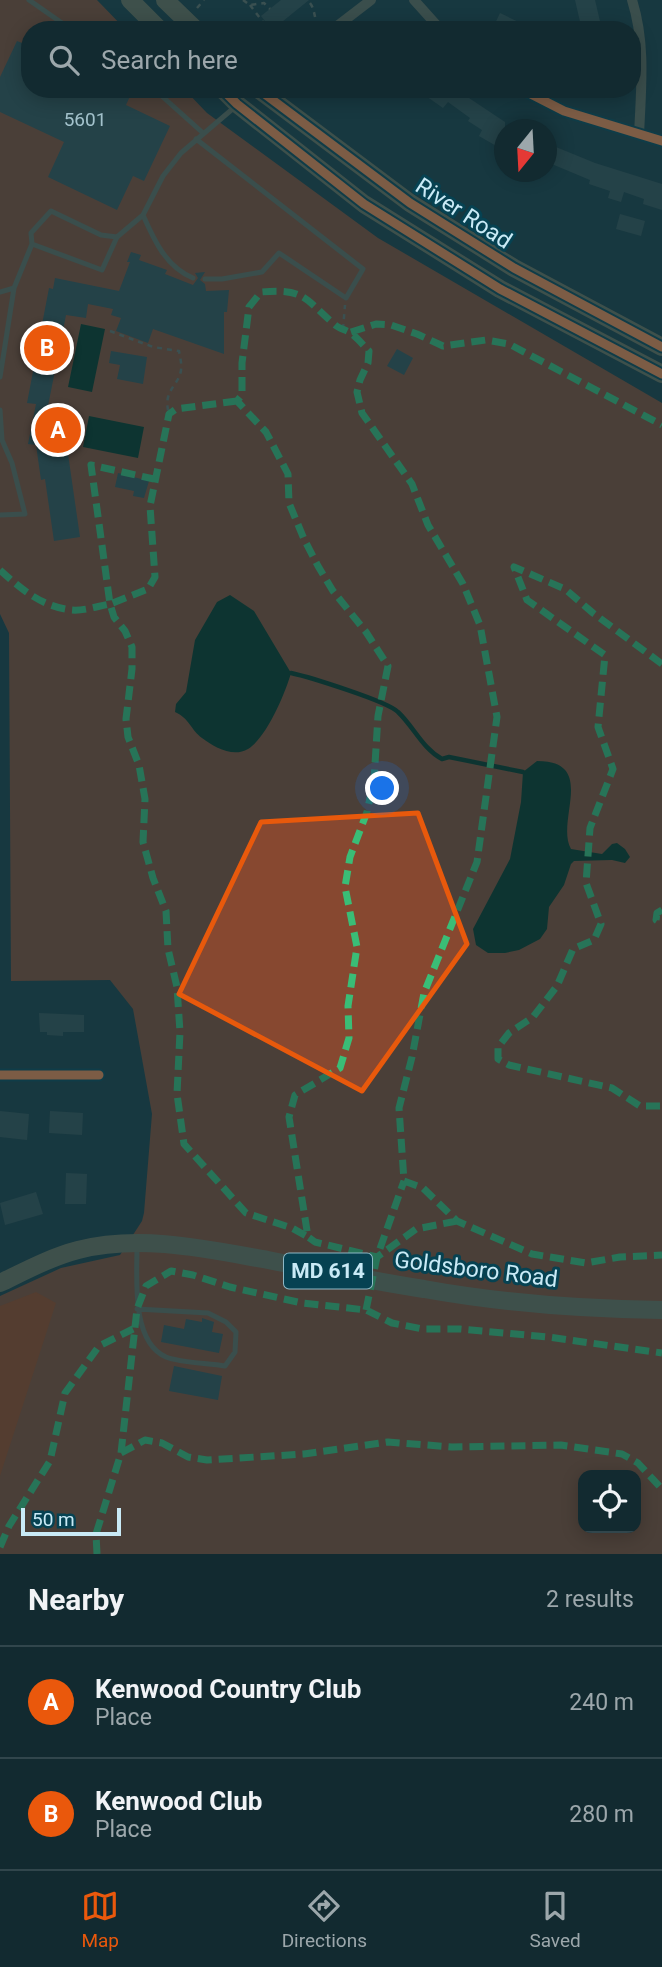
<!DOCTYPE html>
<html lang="en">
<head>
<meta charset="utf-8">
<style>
  body { margin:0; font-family:Roboto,sans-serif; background:#1b3238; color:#f1f3f6 }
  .controls { position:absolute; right:21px; bottom:21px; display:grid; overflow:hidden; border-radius:14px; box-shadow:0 4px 18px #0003 }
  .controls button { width:63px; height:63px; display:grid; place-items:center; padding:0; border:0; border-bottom:2px solid #31464c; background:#122a30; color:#f1f3f6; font:35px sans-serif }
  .compass { position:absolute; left:494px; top:119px; width:63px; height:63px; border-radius:50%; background:#122a30; box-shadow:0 4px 18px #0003; rotate:198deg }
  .scale { position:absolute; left:21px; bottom:18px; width:100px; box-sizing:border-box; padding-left:7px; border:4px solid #c9eaf6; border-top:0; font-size:19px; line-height:24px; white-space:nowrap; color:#c9eaf6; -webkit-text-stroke:5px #064252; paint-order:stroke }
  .you { position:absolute; left:383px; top:789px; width:24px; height:24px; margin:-18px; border:5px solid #fff; border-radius:50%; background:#1a73e8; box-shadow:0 0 0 10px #1a73e833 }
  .badge { display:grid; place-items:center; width:46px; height:46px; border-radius:50%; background:#ea580c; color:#fff; font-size:23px; font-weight:700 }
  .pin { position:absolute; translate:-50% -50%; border:4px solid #fff; box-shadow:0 2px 7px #0006 }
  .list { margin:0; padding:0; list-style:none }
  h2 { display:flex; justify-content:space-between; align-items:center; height:91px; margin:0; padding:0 28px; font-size:30px }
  h2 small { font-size:23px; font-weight:400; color:#9ca7ab }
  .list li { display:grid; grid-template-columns:46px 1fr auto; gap:21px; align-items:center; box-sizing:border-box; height:112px; padding:0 28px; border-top:2px solid #31464c }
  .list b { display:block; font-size:26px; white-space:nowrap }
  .list p { margin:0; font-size:23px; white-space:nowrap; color:#9ca7ab }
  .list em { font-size:23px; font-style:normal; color:#9ca7ab }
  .icon { flex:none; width:38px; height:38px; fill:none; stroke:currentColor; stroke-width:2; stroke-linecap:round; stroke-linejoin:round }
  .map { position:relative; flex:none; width:662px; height:1554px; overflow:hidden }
  .search { position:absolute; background:#122a30; box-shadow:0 4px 18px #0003; left:21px; right:21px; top:21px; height:77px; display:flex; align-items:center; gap:18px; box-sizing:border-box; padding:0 24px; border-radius:28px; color:#9ca7ab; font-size:26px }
  .sheet { height:315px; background:#122a30 }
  nav { display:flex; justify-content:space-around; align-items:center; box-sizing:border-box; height:98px; border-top:2px solid #31464c; background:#122a30; font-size:19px; color:#9ca7ab }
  nav a { display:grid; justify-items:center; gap:4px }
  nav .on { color:#ea580c }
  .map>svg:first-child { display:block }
  .green { fill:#874830; fill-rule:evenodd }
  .forest { fill:#9d431d }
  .water { fill:#02301f }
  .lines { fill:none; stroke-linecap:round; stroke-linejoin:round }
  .stream { stroke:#02301f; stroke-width:4.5 }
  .building { fill:#344e53 }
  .path { stroke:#646d66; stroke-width:2.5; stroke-dasharray:5 5; stroke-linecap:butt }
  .service { stroke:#64685c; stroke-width:5 }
  .minor { stroke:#64685c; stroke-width:10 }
  .primary { stroke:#6d6e5a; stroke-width:18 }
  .quiet { stroke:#3abd76; stroke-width:7; stroke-dasharray:14 7; stroke-linecap:butt }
  .cycleway-casing { stroke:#064252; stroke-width:13 }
  .cycleway { stroke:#f5874c; stroke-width:9 }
  .marked { fill:none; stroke:#e8590c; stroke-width:5; stroke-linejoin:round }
  .labels { text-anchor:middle; stroke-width:6; stroke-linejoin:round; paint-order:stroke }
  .number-label { font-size:19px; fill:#a4c3cd }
  .shield { fill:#064252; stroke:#8eb8c5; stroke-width:2 }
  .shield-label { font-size:21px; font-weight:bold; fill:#c9eaf6 }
  .street-label { font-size:23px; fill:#c9eaf6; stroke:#064252 }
</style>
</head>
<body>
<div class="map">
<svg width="662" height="1554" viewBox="0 0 662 1554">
  <rect width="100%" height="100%" fill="#183840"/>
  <path class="green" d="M 0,0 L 97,0 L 126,30 L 30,30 L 30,89 L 184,89 L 207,113 L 378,238 L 662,403 L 662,1554 L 0,1554 L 0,1296 L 61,1268 L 120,1255 L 142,1221 L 144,1213 L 152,1114 L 133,1009 L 110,980 L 11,981 L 9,633 L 0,614 ZM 583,1475 L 636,1475 L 636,1528 L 583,1528 Z"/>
  <path class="forest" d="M 36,1292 L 56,1303 L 0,1476 L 0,1306 Z"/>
  <path class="water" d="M 81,324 L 105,329 L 92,392 L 68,387 Z
    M 89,416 L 144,427 L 138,458 L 83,447 Z
    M 230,595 L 254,611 L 291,673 C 285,694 267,737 248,749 C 233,758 214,747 202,738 C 191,730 189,718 175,712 L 176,704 L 186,692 L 195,640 L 217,602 Z
    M 537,761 C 598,761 555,821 571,849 L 602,854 L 612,844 L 617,843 L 625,849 L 630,857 L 625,863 L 612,860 L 574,861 L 571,864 L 564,885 L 549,907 L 547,929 L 540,939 L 519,950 L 505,953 L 488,953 L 476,945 L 473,929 L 510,859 L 521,802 L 523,772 Z"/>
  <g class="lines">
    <path class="stream" d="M 291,673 C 309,677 387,701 398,712 C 414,727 422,748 442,759 L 449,757 L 523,772"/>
  </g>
  <path class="building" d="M 281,0 L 309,0 L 272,30 L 253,30 L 265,21 L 261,16 Z
    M 575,0 L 595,0 L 602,30 L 582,30 Z
    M 500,13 L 535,30 L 492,30 Z
    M 17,41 L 30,46 L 30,89 L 120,89 L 131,94 L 126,105 L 170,126 L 144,181 L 133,176 L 117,210 L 48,177 L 64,142 L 0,112 L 0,77 Z
    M 416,89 L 467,89 L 463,94 L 505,122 L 505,151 L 479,136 L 482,130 L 468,121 L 470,118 L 448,102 L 443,108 Z
    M 551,145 L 595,163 L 662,184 L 662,210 L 643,204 L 644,199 L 624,192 L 621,202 L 608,198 L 610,191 L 589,184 L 590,180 L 547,162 Z
    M 620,214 L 645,221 L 641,236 L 616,229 Z
    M 131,252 L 141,255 L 139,260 L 167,270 L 165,274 L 193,285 L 198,278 L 195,273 L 205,272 L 200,280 L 205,284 L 206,291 L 229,290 L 227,312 L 224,312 L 224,354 L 153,329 L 148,343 L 116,331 L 121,318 L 111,315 L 113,309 L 88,304 L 86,318 L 66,315 L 47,411 L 69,415 L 61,455 L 68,454 L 80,537 L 54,541 L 45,479 L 41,480 L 36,445 L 28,444 L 36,404 L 27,403 L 49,288 L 53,289 L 55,278 L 119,291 L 130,262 L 127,262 Z
    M 397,349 L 413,358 L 404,375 L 387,366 Z
    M 111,351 L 147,357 L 143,384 L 117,379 L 120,365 L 109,363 Z
    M 118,473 L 149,481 L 144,498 L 133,496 L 134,491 L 115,487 Z
    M 39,1013 L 84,1015 L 84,1032 L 63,1032 L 63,1036 L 47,1035 L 47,1032 L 40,1032 Z
    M 0,1111 L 29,1114 L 27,1140 L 0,1137 Z
    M 50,1111 L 83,1113 L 82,1135 L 49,1133 Z
    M 66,1173 L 87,1174 L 86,1204 L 65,1204 Z
    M 36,1192 L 43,1214 L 5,1225 L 0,1203 Z
    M 202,1318 L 214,1322 L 212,1332 L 223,1334 L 219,1353 L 161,1342 L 164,1325 L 184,1329 L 186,1319 L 202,1322 Z
    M 174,1366 L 222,1376 L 218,1400 L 169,1391 Z"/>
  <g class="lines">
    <path class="path" d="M 243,0 L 250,5 L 264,3 L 270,9
      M 310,3 C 316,11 313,19 320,27
      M 250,5 L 263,22
      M 197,8 L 204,0
      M 343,329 L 345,305
      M 110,331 L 153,347 L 179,351 C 180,357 182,364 181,370 C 179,386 162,390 169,414"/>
    <path class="service" d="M 29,0 L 72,30
      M 154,89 L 203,133
      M 196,139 L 363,269 L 346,298 L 279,253 L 262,272 L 222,279 L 205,279
      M 143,215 C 154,240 166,267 193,278
      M 117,237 L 101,235 L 51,211 L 31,233 L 32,244 L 102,270 L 117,237 L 143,215 L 163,176 L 181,153 L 236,106
      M 0,292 L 14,288
      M 0,377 L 14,288 L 32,244
      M 0,410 L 2,440 L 12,463 L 25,514 L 0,515
      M 137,1247 C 137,1278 131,1342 166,1357 C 181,1363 209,1363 225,1366 L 235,1352 L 236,1332 L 226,1322 L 208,1313 L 137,1309"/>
    <path class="minor" d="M 414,0 L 441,30
      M 632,0 C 646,44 641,89 639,135
      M 332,30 L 371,0
      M 521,89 L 564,111 L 662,141
      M 0,1075 L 99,1075"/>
    <path class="primary" d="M 130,0 L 160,30
      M 165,0 L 196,30
      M 222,89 L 237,104 L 364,204 L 500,289 L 662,374
      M 258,89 L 410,203 L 514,268 L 662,347
      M 0,1283 C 25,1271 51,1257 78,1250 C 140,1234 207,1249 268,1260 C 320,1270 372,1281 424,1289 C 502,1303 583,1309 662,1310"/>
    <path class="quiet" d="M 351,332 L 376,324 L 391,325 L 417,334 L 443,346 L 486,340 L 509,344 L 662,425
      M 237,401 L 176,409 L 169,414 L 150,506 L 155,577 L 148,589 L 110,604 L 114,617 L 125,631 L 132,647 L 132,669 L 126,719 L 128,737 L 139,765 L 145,799 L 143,842 L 153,878 L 166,911 L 168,949 L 177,987 L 180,1032 L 177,1094 L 184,1144 L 246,1213 L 292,1228 L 308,1237
      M 0,570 C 21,589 42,607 72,610 C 84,611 98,606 110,604 L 91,465 L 154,479
      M 662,664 L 593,613 L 565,589 L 514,567 L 527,600 L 605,655 L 598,727 L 613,769 L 590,828 L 586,883 L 601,924 L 594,940 L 573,949 L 557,986 L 533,1017 L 509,1033 L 498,1047 L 498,1059 L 509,1065 L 612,1088 L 640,1106 L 662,1106
      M 662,910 L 657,913 L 656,920 L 662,924
      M 457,1221 L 416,1229 L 377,1257 L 315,1242 L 308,1237 L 289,1117 L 295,1095 L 340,1068 L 349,1038 L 348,1006 L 357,947 L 345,887 L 350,857 L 367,812 L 374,780 L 378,716 L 388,666 L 366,632 L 333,591 L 318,566 L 304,539 L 289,503 L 288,474 L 266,432 L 237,401 L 242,395 L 242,363 L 249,307 L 261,292 C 304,288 304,298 334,324 C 338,328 343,329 349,332 C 356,336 363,345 369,351 L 368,363 L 360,380 L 357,392 L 362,413 L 412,484 L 428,525 L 463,584 L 480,625 L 497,717 L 477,862 L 424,993 L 412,1057 L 399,1108 L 404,1181 L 423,1188 L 457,1221 L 532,1254 L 586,1263 L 620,1257 L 662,1255
      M 366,1310 L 377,1257 L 404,1181
      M 121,1453 L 145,1440 L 162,1443 L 188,1457 L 207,1460 L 304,1454 L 388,1442 L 452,1447 L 561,1445 L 622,1454 L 638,1463 L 662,1489
      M 0,1547 L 9,1526 L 50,1461 L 65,1393 L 99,1346 L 133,1329
      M 97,1554 L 96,1534 L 121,1453 L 137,1309 L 146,1286 L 171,1271 L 193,1275 L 230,1287 L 302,1303 L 366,1310 L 392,1323 L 423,1329 L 460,1329 L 548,1337 L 662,1353"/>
    <g class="cycleway-casing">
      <path id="cycleway" d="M 222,89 L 237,104 L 364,204 L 500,289 L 662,374
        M 258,89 L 410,203 L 514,268 L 662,347
        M 521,89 L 564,111 L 662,141
        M 0,1075 L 99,1075"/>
    </g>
    <use href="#cycleway" class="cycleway"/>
  </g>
  <path d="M0 0H662V1554H0ZM 418,813 L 467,944 L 362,1091 L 179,994 L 261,822 Z" fill="#183840" fill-opacity=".55" fill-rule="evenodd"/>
  <path class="marked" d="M 418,813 L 467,944 L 362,1091 L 179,994 L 261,822 Z"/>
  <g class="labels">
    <g class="number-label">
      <text x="85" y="126">5601</text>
    </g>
    <rect class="shield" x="284" y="1253.5" width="88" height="35" rx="5"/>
    <g class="shield-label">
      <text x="328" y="1278">MD 614</text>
    </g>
    <g class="street-label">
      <text transform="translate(464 213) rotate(33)" y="8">River Road</text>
      <text transform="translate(476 1269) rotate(7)" y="8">Goldsboro Road</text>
    </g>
  </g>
</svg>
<div class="controls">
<button><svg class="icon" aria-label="locate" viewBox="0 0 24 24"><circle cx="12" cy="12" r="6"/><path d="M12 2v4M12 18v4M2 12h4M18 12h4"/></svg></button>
</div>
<svg class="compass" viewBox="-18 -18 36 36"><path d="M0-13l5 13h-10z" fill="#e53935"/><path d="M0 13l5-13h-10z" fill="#9ca7ab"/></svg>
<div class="scale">50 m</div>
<div class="you"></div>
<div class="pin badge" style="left:58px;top:430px">A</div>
<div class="pin badge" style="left:47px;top:348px">B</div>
<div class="search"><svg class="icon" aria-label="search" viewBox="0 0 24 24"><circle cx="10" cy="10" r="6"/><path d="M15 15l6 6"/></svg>Search here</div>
</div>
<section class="sheet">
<h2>Nearby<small>2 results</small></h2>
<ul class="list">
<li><span class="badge">A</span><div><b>Kenwood Country Club</b><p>Place</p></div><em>240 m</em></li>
<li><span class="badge">B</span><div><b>Kenwood Club</b><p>Place</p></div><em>280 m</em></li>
</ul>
</section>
<nav>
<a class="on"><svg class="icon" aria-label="map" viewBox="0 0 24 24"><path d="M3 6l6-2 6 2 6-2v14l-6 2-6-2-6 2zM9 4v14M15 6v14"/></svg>Map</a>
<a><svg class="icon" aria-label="directions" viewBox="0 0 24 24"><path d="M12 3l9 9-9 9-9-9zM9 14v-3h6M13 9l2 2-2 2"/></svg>Directions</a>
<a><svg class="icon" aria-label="saved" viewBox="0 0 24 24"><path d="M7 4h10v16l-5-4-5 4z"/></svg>Saved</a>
</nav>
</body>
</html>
